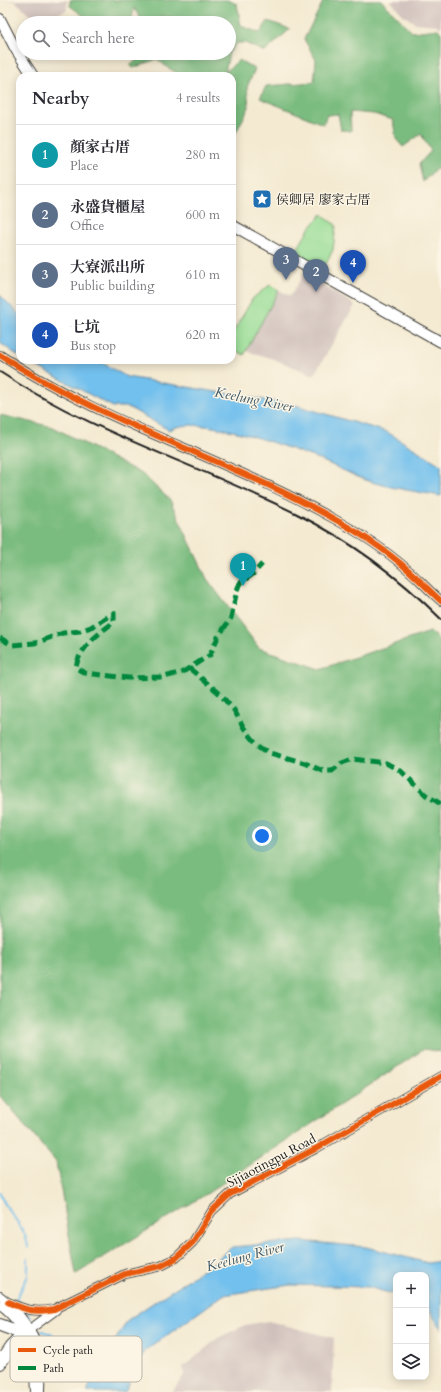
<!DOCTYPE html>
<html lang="en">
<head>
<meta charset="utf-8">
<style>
  body { margin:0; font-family:Cardo,"Noto Serif TC",serif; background:#f2f2f3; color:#2b2b33 }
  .controls { position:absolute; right:12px; bottom:12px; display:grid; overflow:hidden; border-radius:8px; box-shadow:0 2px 10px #0003 }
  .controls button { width:36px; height:36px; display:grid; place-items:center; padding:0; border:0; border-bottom:1px solid #e1e1e2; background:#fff; color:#2b2b33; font:20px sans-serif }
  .you { position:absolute; left:262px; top:836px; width:14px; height:14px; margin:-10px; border:3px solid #fff; border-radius:50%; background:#1a73e8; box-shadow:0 0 0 6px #1a73e833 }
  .badge { display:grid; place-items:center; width:26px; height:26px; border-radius:50%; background:#7c3aed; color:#fff; font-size:13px; font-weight:700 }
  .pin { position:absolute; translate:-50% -33px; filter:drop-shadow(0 1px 2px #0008) }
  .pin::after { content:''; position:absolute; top:21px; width:14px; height:12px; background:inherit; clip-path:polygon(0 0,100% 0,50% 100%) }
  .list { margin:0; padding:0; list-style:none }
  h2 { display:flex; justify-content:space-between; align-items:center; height:52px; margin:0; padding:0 16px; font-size:17px }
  h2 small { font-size:13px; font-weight:400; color:#7c7c81 }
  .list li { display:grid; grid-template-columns:26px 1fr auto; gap:12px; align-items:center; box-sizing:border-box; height:60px; padding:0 16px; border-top:1px solid #e1e1e2 }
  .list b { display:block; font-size:15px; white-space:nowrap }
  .list p { margin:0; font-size:13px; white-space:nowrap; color:#7c7c81 }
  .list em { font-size:13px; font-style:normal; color:#7c7c81 }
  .icon { flex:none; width:22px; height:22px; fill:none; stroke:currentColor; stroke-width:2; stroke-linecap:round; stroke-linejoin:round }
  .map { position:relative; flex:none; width:441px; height:1392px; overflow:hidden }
  .search { position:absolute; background:#fff; box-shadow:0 2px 10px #0003; left:16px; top:16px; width:220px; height:44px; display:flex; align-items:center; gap:10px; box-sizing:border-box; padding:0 14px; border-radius:22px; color:#7c7c81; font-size:15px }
  .panel { position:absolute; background:#fff; box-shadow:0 2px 10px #0003; left:16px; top:72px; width:220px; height:292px; border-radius:12px }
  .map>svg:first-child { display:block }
  .industrial { fill:#cfc0bb }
  .green { fill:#98dd96; stroke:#5a7c59 }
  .forest { fill:#7abc7f; stroke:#4b6c4e }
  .water { fill:#72c0ed; stroke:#476e84 }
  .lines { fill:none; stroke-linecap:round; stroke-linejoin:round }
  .stream { stroke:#72c0ed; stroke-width:2 }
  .minor-casing { stroke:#3c3b37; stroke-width:10 }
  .major-casing { stroke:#3c3b37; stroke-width:12 }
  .highway-casing { stroke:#3c3b37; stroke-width:14 }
  .minor { stroke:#fff; stroke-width:8 }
  .major { stroke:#fff; stroke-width:10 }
  .highway { stroke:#fff; stroke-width:12 }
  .rail { stroke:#1c1c1c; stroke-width:2 }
  .quiet { stroke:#00873e; stroke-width:5; stroke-dasharray:10 5; stroke-linecap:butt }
  .cycleway-casing { stroke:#fcf5e5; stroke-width:8 }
  .cycleway { stroke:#e8590c; stroke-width:6 }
  .labels { text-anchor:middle; stroke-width:3; stroke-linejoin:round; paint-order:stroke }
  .poi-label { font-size:13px; fill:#1c1c1c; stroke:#fcf5e5; text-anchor:start }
  .street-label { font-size:13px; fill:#1c1c1c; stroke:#fcf5e5 }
  .water-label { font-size:14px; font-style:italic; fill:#3a5565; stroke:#fcf5e5 }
  .key { fill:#fcf5e5; stroke:#b9b4a9; stroke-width:1 }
  .key-label { font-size:11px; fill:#1c1c1c }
</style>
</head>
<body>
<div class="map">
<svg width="441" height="1392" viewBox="0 0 441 1392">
  <rect width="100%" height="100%" fill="#fcf5e5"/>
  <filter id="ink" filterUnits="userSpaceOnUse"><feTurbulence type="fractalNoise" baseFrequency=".025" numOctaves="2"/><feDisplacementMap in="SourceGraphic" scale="8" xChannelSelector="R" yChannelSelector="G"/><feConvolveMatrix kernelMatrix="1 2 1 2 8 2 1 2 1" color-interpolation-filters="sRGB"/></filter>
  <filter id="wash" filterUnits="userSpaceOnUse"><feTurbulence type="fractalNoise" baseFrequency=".012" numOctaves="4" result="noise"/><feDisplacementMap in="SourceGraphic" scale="16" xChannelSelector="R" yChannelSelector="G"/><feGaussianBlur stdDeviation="0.9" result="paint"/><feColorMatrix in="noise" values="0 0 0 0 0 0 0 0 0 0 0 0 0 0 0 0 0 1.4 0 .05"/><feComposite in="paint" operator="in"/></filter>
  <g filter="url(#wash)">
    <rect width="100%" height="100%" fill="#f4ead2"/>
    <path class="industrial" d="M 0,0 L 67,0 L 67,10 L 47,19 L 28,13 L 15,1 Z
      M 390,0 L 441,0 L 441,29 L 438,25 L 415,23 L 403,15 Z
      M 304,274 L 355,305 L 314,375 L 268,357 L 246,351 L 279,290 L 290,296 Z
      M 268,1321 L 334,1338 L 332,1392 L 172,1392 L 185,1374 L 182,1368 L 218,1338 L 245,1325 Z"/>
    <path class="green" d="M 322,214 L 336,225 L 333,250 L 321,274 L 293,256 L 309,229 Z
      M 270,285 L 279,290 L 244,355 L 232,348 L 232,334 L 253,298 Z"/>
    <path class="forest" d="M 70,0 L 227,0 L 237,4 L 241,26 L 260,33 L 268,21 L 290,29 L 265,52 L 245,43 L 237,43 L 229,53 L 229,23 L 179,23 L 176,18 L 160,16 L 157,23 L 143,23 L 134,8 L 131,23 L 86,23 L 84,16 L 70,6 Z
      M 324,0 L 381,0 L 412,32 L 438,29 L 441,33 L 441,173 L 437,167 L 423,182 L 419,164 L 431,151 L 421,134 L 403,147 L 396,139 L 393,120 L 374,114 L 350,112 L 351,131 L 341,130 L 338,114 L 327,115 L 323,124 L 260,98 L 266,86 L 314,82 L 316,60 L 304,39 Z
      M 145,53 L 229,53 L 225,72 L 239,60 L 255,69 L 247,87 L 249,107 L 232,140 L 232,76 L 182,76 L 167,67 L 157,59 L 133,68 L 130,65 L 145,55 Z
      M 0,415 L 53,427 L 142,474 L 170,500 L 207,579 L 259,648 L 320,669 L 430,632 L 441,642 L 441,1052 L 424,1049 L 208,1193 L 76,1274 L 56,1162 L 0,1096 Z"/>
    <path class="water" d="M 0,295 L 20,315 L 20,357 L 0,343 Z
      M 25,360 L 97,360 L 127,377 L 295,405 L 387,432 L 441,465 L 441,496 C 419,492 396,489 375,483 C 354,477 334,465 313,457 C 283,446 198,413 169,430 L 128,407 L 113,407 Z
      M 300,1241 L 366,1247 L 428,1263 L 441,1261 L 441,1329 L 426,1304 L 426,1275 L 396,1275 L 396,1295 L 368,1287 L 290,1285 L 223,1295 L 145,1351 L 125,1392 L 87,1392 L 96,1369 L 129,1319 L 213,1263 L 232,1247 Z"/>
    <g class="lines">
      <path class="stream" d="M 0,1193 C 5,1212 27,1226 28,1248
        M 21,1304 L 16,1299 L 28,1276 L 28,1258
        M 28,1313 L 31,1317
        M 42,1331 L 55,1336 L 91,1342 L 109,1353"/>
    </g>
  </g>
  <g filter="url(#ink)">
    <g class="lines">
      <g class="minor-casing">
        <path id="minor" d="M 0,355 C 105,424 227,458 336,520 C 363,535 395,557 417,578 C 425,586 433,594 441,601
          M 0,1296 C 17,1308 33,1331 39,1351 C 43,1363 41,1380 41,1392
          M 8,1302 C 24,1310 37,1313 54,1309 L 125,1274 L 161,1266 L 176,1258 L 193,1242 L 212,1211 L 230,1194 L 315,1149 L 441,1076
          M 0,1306 C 29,1326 34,1360 35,1392
          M 25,1333 L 56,1310"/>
      </g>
      <g class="major-casing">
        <path id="major" d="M 0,19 L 15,48 L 33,76
          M 232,225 L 441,342"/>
      </g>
      <g class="highway-casing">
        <path id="highway" d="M 0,1325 L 24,1334 L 11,1347 L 0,1363"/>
      </g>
      <use href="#minor" class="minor"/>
      <use href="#major" class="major"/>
      <use href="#highway" class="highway"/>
      <path class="rail" d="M 0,372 C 92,433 199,465 297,514 C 351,541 399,577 441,619"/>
      <path class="quiet" d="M 0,638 L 12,645 L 35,643 L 63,633 L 80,631 L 91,627 L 114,613 L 114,622 C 99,633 78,649 76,668 L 85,673 L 128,678 L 164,677 L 183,672 L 210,655 L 218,637 L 231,618 L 237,590 L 240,583 L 253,574 L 262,564
        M 189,668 L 218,692 L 234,710 L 244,728 L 257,744 L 270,753 L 305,763 L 323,771 L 332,771 L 342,763 L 353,759 L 386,763 L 401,771 L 426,795 L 441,804"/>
      <g class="cycleway-casing">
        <path id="cycleway" d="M 0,355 C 105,424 227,458 336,520 C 363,535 395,557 417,578 C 425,586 433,594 441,601
          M 8,1302 C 24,1310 37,1313 54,1309 L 125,1274 L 161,1266 L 176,1258 L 193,1242 L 212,1211 L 230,1194 L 315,1149 L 441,1076"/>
      </g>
      <use href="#cycleway" class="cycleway"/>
    </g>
  </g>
  <defs>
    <g id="sight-square" transform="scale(1)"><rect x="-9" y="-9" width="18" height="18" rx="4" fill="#1f6fb2" stroke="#fcf5e5"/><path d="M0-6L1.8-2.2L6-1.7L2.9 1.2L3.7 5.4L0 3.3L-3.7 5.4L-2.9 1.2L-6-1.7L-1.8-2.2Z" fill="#fff"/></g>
  </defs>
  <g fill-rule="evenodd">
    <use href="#sight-square" x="262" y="199"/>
  </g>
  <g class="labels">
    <g class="poi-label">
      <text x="276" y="204">侯卿居 廖家古厝</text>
    </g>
    <g class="street-label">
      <text transform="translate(271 1160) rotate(-28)" y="5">Sijiaotingpu Road</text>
    </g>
    <g class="water-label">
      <text transform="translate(254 399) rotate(11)" y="5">Keelung River</text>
      <text transform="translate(245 1256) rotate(-15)" y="5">Keelung River</text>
    </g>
  </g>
  <rect x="10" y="1336" width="132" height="46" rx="6" class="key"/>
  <rect x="18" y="1348" width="18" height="4" fill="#e8590c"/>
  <rect x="18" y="1366" width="18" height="4" fill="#00873e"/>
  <g class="key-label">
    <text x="43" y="1354">Cycle path</text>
    <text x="43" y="1372">Path</text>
  </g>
</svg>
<div class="controls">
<button>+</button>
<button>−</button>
<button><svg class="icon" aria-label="layers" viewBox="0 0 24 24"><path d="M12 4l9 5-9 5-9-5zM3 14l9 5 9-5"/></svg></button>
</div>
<div class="you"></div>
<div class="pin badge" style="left:243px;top:586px;background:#0f9aa8">1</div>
<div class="pin badge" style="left:316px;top:292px;background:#5c6f8a">2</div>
<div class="pin badge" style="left:286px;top:280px;background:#5c6f8a">3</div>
<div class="pin badge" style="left:353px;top:283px;background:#1a4fb4">4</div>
<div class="search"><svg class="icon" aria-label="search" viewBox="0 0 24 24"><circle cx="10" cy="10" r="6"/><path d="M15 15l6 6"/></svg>Search here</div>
<section class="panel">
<h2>Nearby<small>4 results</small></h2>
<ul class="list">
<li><span class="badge" style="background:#0f9aa8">1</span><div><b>顏家古厝</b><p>Place</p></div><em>280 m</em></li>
<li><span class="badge" style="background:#5c6f8a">2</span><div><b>永盛貨櫃屋</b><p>Office</p></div><em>600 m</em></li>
<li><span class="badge" style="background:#5c6f8a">3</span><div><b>大寮派出所</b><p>Public building</p></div><em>610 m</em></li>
<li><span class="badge" style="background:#1a4fb4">4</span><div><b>七坑</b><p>Bus stop</p></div><em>620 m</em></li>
</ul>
</section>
</div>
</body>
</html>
